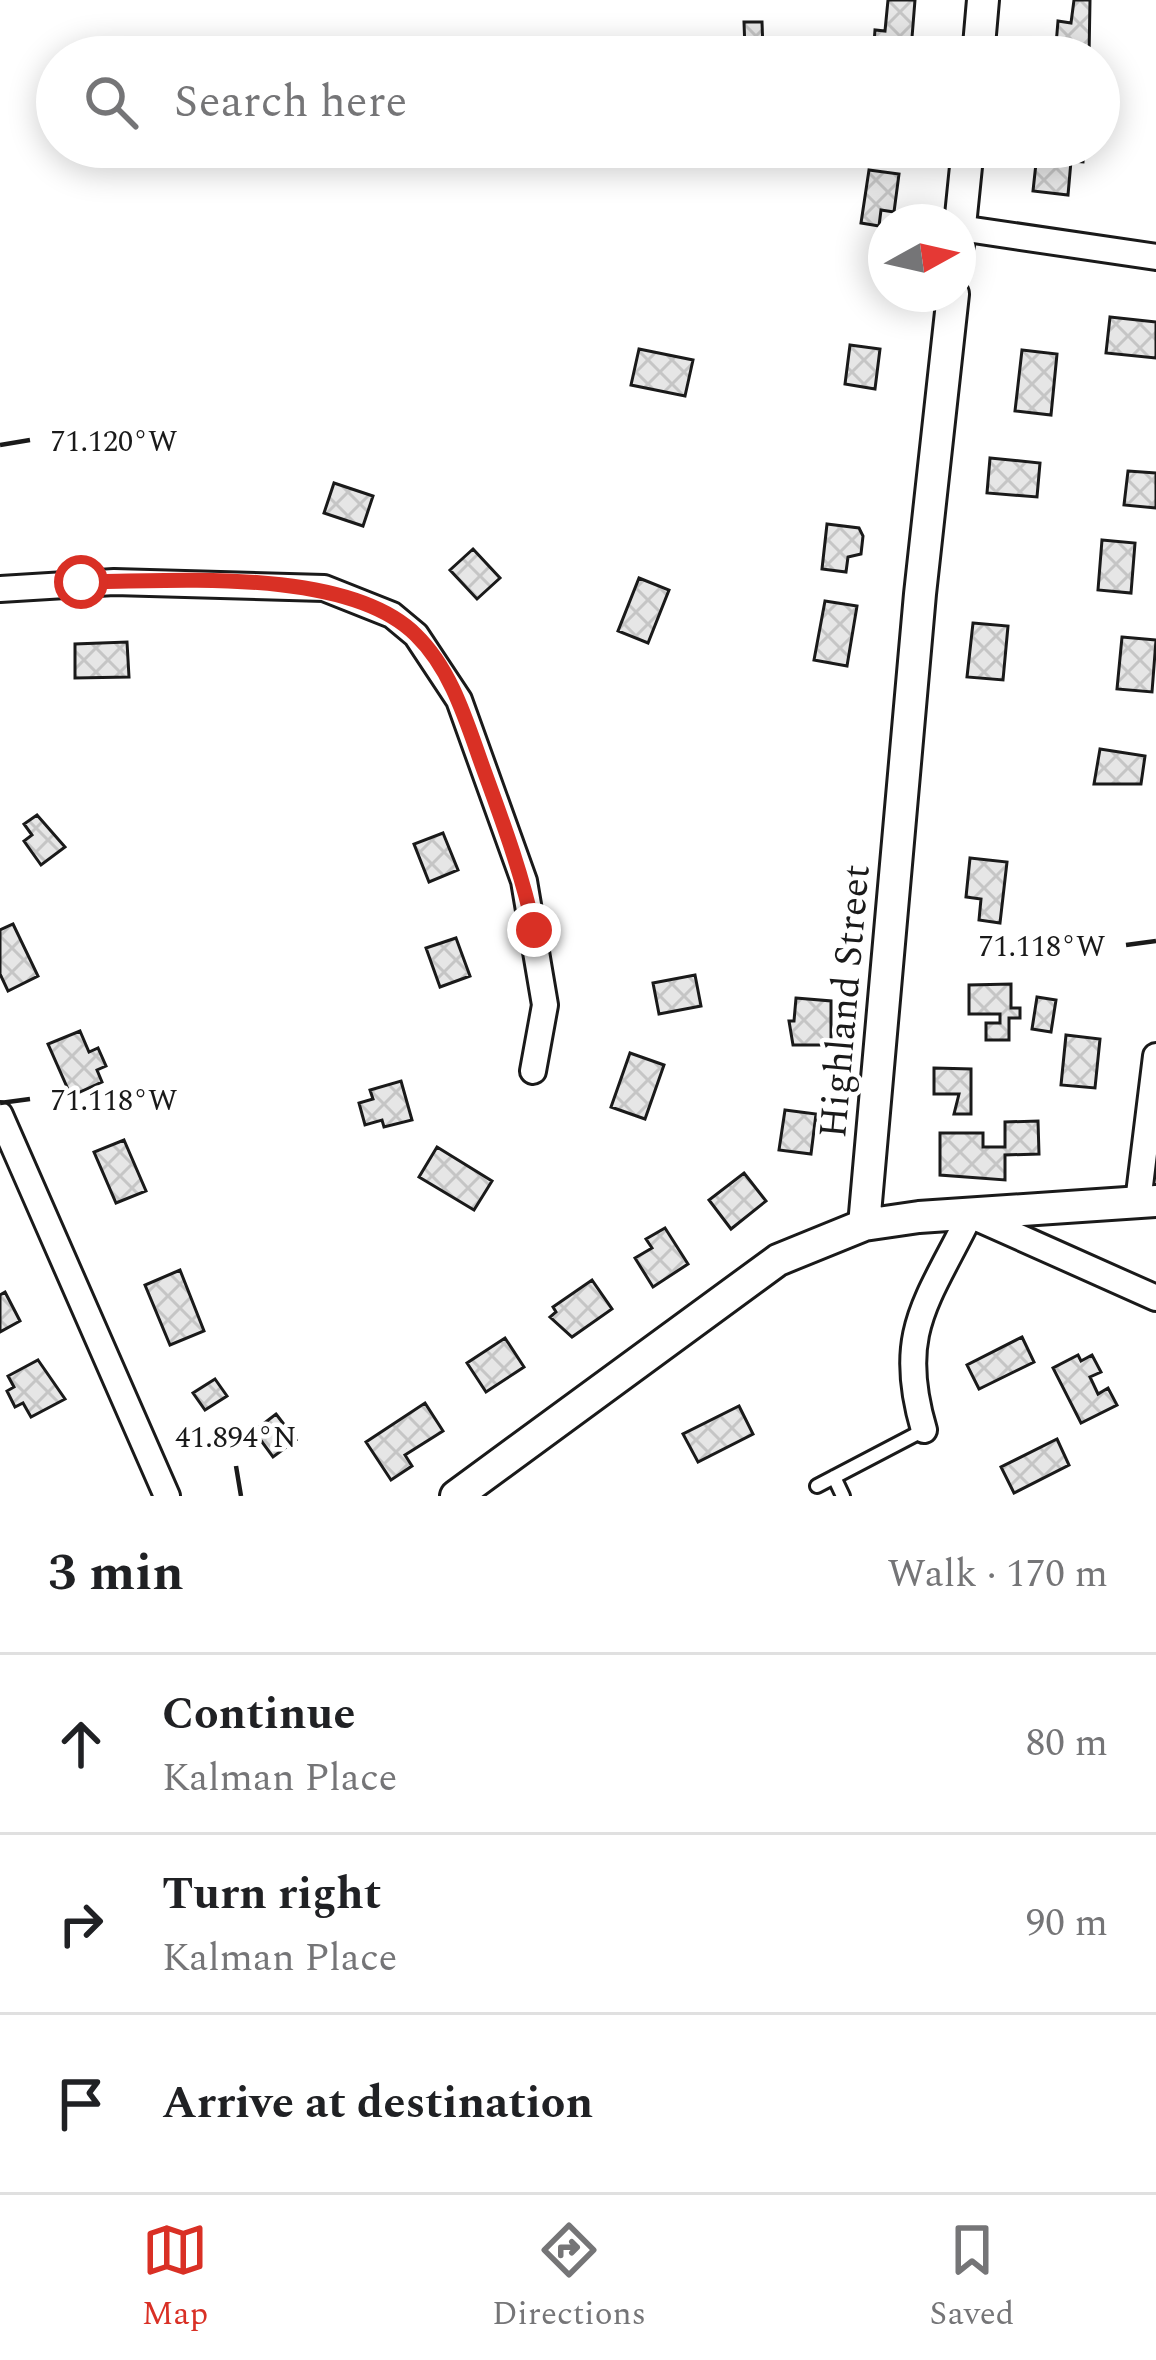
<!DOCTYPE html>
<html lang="en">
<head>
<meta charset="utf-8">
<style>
  body { margin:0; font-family:Spectral,serif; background:#f6f6f6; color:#202124 }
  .compass { position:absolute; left:868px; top:204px; width:108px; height:108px; border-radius:50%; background:#fff; box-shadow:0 6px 30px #0003; rotate:82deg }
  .stop { position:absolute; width:36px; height:36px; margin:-27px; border:9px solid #d93025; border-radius:50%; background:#fff }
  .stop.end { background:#d93025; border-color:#fff; box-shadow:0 3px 12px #0008 }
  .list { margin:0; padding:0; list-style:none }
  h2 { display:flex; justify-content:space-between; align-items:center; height:156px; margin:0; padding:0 48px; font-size:51px }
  h2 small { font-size:39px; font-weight:400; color:#757577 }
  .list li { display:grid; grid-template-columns:78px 1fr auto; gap:36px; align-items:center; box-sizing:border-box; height:180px; padding:0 48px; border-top:3px solid #e0e0e0 }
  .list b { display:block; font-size:45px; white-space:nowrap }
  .list p { margin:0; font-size:39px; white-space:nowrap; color:#757577 }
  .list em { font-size:39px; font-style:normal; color:#757577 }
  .icon { flex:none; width:66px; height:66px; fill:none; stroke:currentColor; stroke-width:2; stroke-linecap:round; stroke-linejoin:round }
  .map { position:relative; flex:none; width:1156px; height:1496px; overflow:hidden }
  .search { position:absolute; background:#fff; box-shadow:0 6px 30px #0003; left:36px; right:36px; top:36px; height:132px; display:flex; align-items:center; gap:30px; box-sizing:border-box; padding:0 42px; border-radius:66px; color:#757577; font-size:45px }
  .sheet { height:696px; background:#fff }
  nav { display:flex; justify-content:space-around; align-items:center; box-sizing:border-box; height:168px; border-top:3px solid #e0e0e0; background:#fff; font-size:33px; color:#757577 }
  nav a { display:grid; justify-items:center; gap:6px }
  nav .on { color:#d93025 }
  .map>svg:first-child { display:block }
  .building { fill:url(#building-cross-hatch); stroke:#1a1a1a; stroke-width:3 }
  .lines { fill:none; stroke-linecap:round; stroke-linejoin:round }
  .service-casing { stroke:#1a1a1a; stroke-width:18 }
  .minor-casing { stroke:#1a1a1a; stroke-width:30 }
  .tertiary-casing { stroke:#1a1a1a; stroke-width:36 }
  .service { stroke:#fff; stroke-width:12 }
  .minor { stroke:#fff; stroke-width:24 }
  .tertiary { stroke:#fff; stroke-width:30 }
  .route { stroke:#d93025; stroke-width:15 }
  .ticks { fill:none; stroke:#1a1a1a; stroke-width:4.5 }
  .labels { text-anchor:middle; stroke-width:9; stroke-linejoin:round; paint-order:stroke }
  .street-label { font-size:39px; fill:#1a1a1a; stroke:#fff }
  .ticks-label { font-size:30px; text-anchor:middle; fill:#1a1a1a; stroke:#fff; stroke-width:9; stroke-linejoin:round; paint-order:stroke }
</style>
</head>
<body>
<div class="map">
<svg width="1156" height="1496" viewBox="0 0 1156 1496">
  <defs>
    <pattern id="building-cross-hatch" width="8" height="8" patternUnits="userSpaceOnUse" patternTransform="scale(3)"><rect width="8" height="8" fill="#e6e6e6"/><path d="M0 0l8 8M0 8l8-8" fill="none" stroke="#c5c5c5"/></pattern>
  </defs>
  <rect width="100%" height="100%" fill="#fff"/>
  <path class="building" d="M 888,0 L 915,0 L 911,50 L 898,49 L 897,57 L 873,57 L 875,30 L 885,31 Z
    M 1074,0 L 1090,0 L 1089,57 L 1055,57 L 1058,21 L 1071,23 Z
    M 744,22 L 762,22 L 763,50 L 745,50 Z
    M 1043,147 L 1084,147 L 1083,162 L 1071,161 L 1068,195 L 1033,191 L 1037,154 L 1042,155 Z
    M 869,170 L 899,174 L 894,212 L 881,210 L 879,226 L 861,223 Z
    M 1110,317 L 1156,322 L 1156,358 L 1106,353 Z
    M 850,345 L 880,349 L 875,389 L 845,384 Z
    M 639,349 L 693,360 L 685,396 L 631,385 Z
    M 1022,350 L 1057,354 L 1051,415 L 1015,411 Z
    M 990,458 L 1040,463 L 1037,497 L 987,493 Z
    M 1128,471 L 1156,473 L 1156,508 L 1124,505 Z
    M 334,483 L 373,496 L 363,526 L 324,513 Z
    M 827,524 L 859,528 L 863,536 L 861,554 L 848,557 L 846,572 L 822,569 Z
    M 1102,540 L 1135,543 L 1131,593 L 1098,590 Z
    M 473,549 L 500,578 L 477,599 L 450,570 Z
    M 639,578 L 669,590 L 648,643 L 618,631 Z
    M 825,601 L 857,606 L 847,666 L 814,660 Z
    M 973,623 L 1008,626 L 1003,680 L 967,677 Z
    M 1122,637 L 1156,640 L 1152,692 L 1117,689 Z
    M 127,642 L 129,677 L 75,678 L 75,644 Z
    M 1100,749 L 1145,756 L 1141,784 L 1094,784 Z
    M 37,815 L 65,847 L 41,865 L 24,841 L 32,835 L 24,824 Z
    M 443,833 L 458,870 L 429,882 L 414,844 Z
    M 970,858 L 1007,862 L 1000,923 L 979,920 L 981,899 L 966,897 Z
    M 13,924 L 38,976 L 8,991 L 0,974 L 0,930 Z
    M 456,938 L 470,976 L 440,987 L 426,948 Z
    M 695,975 L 701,1006 L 659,1014 L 653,983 Z
    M 1011,984 L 1011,1008 L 1020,1008 L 1020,1018 L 1009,1018 L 1009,1040 L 986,1040 L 986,1023 L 1000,1023 L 1000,1014 L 969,1014 L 969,985 Z
    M 1037,997 L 1056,1000 L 1051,1032 L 1032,1029 Z
    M 796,998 L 831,1001 L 831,1045 L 793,1045 L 789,1021 L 794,1021 Z
    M 80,1031 L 89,1052 L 98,1048 L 106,1066 L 97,1070 L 102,1082 L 71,1096 L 48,1044 Z
    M 1066,1035 L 1100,1039 L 1095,1088 L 1061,1085 Z
    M 630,1053 L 664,1065 L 645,1119 L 611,1107 Z
    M 934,1068 L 971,1069 L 971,1114 L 954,1114 L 959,1094 L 934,1094 Z
    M 401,1081 L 412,1120 L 384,1127 L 382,1120 L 365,1125 L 359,1103 L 373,1099 L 370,1090 Z
    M 785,1110 L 816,1114 L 811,1154 L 779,1150 Z
    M 1038,1121 L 1039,1154 L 1005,1155 L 1005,1180 L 940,1175 L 940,1133 L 983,1133 L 983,1147 L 1005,1147 L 1005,1122 Z
    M 124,1140 L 146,1191 L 116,1203 L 94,1152 Z
    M 437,1147 L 492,1181 L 474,1210 L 419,1177 Z
    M 744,1173 L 766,1201 L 731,1229 L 709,1200 Z
    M 665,1228 L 688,1264 L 653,1287 L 635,1258 L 652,1248 L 646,1239 Z
    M 180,1270 L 204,1331 L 170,1345 L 145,1285 Z
    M 592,1280 L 612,1309 L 572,1337 L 550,1317 L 556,1312 L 553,1307 Z
    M 5,1292 L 20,1321 L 0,1332 L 0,1295 Z
    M 1022,1337 L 1034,1362 L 979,1389 L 967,1365 Z
    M 505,1338 L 524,1367 L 486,1392 L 467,1363 Z
    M 1078,1355 L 1081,1361 L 1092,1355 L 1101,1372 L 1090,1377 L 1098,1394 L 1108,1388 L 1117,1405 L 1081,1423 L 1053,1368 Z
    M 38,1360 L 65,1399 L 31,1417 L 23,1403 L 15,1407 L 7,1391 L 14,1387 L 8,1376 Z
    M 215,1379 L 227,1396 L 205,1410 L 193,1393 Z
    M 425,1403 L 443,1431 L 405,1455 L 412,1466 L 391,1480 L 366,1442 Z
    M 739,1406 L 753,1434 L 698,1462 L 683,1434 Z
    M 276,1414 L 296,1440 L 273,1457 L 254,1431 Z
    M 1057,1439 L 1069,1465 L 1014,1493 L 1001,1467 Z"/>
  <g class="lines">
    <g class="service-casing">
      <path id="service" d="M 834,1477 L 843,1496
        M 817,1486 L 924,1430"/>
    </g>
    <g class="minor-casing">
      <path id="minor" d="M 960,228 L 1156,257
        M 0,589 L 114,582 L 324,588 L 392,615 L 416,635 L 459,700 L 524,881 L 545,1005 L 533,1071
        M 0,1115 L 167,1496
        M 1138,1202 L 1156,1056
        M 924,1430 C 895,1332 928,1301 970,1215 L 1156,1298"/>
    </g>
    <g class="tertiary-casing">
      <path id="tertiary" d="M 978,57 L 983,0
        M 958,245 L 968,147
        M 864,1225 L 920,594 L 953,294
        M 456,1496 L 778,1260 L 864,1225 L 919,1217 L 1156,1201"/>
    </g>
    <use href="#service" class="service"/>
    <use href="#minor" class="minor"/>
    <use href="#tertiary" class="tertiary"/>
  </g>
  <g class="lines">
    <path class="route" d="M 81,582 C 174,581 348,567 416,635 C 451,669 466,720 482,765 C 502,820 522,873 534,930"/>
  </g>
  <path class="ticks" d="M 0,445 L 30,440M 1126,945 L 1156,941M 0,1103 L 30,1099M 236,1466 L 241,1496"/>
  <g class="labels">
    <g class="street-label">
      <text transform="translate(843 1001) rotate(-85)" y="14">Highland Street</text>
    </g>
  </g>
  <g class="ticks-label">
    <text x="114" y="451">71.120°W</text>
    <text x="1042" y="956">71.118°W</text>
    <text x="114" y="1110">71.118°W</text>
    <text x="236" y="1447">41.894°N</text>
  </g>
</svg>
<svg class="compass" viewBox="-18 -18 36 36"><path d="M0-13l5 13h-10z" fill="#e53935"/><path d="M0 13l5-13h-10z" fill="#757577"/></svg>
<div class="stop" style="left:81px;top:582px"></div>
<div class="stop end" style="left:534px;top:930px"></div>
<div class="search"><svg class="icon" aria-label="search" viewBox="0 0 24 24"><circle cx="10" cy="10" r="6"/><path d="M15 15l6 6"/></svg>Search here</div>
</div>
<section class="sheet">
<h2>3 min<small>Walk · 170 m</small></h2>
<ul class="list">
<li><svg class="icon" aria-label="ahead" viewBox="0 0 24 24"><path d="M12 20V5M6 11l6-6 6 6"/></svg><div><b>Continue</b><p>Kalman Place</p></div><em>80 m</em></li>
<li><svg class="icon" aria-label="right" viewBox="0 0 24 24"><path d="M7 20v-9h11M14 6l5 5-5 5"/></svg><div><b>Turn right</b><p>Kalman Place</p></div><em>90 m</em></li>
<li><svg class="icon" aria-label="arrive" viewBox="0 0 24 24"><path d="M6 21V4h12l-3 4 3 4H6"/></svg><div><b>Arrive at destination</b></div></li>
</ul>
</section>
<nav>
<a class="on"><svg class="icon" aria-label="map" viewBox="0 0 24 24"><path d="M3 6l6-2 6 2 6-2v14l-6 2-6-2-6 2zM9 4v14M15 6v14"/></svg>Map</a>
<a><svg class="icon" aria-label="directions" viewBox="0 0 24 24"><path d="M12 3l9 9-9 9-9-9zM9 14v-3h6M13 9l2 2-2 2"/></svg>Directions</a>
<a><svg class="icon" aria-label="saved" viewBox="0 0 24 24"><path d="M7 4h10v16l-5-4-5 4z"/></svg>Saved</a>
</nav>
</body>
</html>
